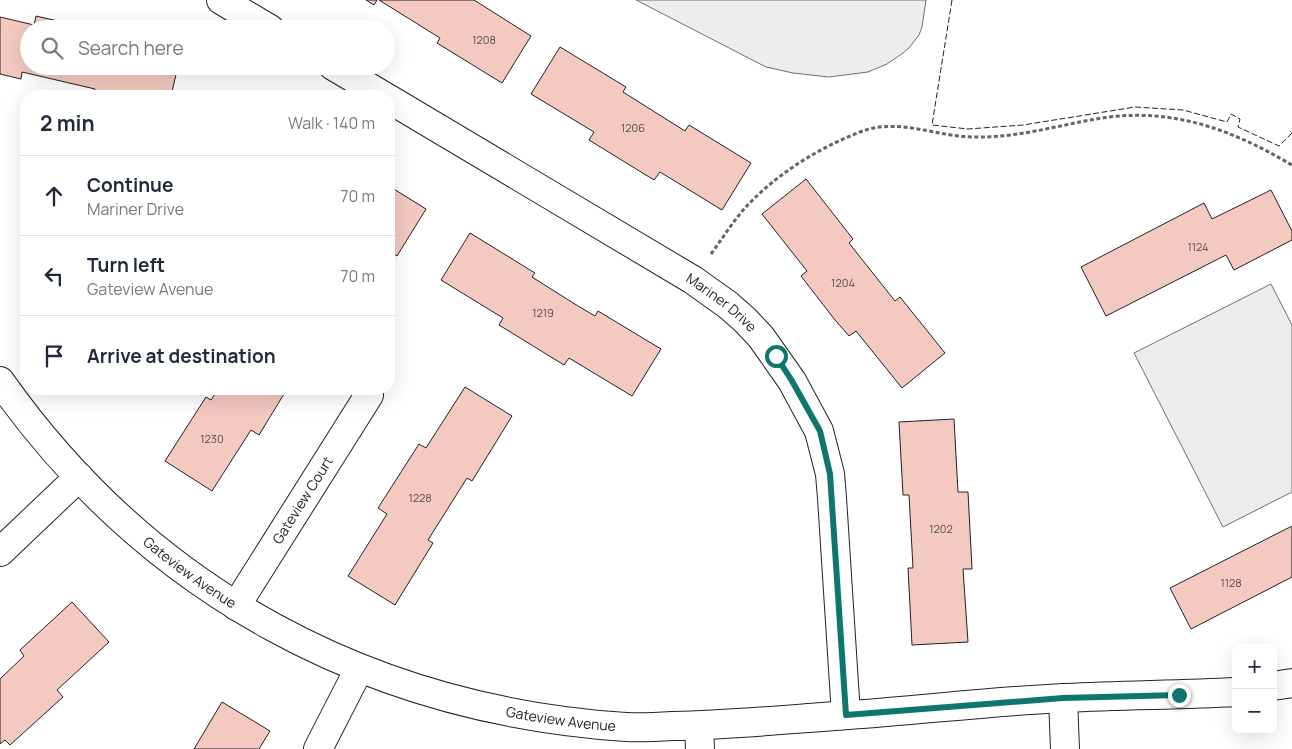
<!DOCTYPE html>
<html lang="en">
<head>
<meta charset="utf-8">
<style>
  body { margin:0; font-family:Manrope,sans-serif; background:#f6f6f7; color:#1f2937 }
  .controls { position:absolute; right:15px; bottom:15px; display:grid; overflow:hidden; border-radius:10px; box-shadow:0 5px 20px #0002 }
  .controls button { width:45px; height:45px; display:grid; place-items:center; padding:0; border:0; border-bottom:1px solid #e0e1e3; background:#fff; color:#1f2937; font:25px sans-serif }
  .stop { position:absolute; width:15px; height:15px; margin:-11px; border:4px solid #0f766e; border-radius:50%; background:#fff }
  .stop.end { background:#0f766e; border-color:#fff; box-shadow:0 1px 5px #0008 }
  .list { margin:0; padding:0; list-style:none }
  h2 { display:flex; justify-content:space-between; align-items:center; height:65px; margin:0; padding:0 20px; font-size:21px }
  h2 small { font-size:16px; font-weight:400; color:#747a83 }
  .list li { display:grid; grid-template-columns:32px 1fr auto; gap:15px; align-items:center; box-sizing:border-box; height:80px; padding:0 20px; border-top:1px solid #e0e1e3 }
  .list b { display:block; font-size:19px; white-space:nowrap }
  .list p { margin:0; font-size:16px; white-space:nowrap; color:#747a83 }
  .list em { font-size:16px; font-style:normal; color:#747a83 }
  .icon { flex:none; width:28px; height:28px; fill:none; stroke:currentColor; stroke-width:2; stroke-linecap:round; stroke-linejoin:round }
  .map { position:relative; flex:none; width:1292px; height:749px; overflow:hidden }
  .search { position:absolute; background:#fff; box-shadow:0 5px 20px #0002; left:20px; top:20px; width:375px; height:55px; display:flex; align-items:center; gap:12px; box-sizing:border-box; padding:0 18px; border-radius:28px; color:#747a83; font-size:19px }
  .panel { position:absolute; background:#fff; box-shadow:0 5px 20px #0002; left:20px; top:90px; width:375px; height:305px; border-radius:20px }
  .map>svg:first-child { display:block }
  .parking { fill:#ededed; stroke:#6f6f6f }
  .building { fill:#f3c9c0; stroke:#222 }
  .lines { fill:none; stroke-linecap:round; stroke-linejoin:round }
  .minor-casing { stroke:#222; stroke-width:30 }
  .tertiary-casing { stroke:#222; stroke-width:30 }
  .path { stroke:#646464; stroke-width:3; stroke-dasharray:4 2.5; stroke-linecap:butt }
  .minor { stroke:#fff; stroke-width:28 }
  .tertiary { stroke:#fff; stroke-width:28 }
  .fence { stroke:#222; stroke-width:1; stroke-dasharray:6 2.5; stroke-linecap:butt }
  .route { stroke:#0f766e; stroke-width:6 }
  .labels { text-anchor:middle; stroke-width:4; stroke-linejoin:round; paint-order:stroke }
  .number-label { font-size:11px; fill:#564c4a }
  .street-label { font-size:14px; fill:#222; stroke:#fff }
</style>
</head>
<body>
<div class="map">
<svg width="1292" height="749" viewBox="0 0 1292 749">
  <rect width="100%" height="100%" fill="#fff"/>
  <path class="parking" d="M 636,0 L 926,0 L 922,27 L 919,35 L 909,48 L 903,53 L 887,64 L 868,72 L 829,77 L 793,73 L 766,67 Z
    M 1271,284 L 1292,325 L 1292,492 L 1223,527 L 1134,353 Z"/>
  <path class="building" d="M 366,0 L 377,0 L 374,5 Z
    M 379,0 L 474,0 L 531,36 L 502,83 L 437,43 L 440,38 Z
    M 36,16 L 93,29 L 29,29 L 29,66 L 178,66 L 171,96 L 102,96 L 93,94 L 95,89 L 22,72 L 21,79 L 0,74 L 0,17 L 34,25 Z
    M 560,47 L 626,87 L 623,92 L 685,131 L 689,125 L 751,163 L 722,210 L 660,172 L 654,180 L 589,140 L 594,132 L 531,94 Z
    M 806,179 L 853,239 L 849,243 L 895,301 L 900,297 L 945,353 L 902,388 L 856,331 L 849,336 L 835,320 L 801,276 L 807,271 L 762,214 Z
    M 389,186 L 426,209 L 397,256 L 389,251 Z
    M 1271,190 L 1292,231 L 1292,240 L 1234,270 L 1226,255 L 1106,316 L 1081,267 L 1204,203 L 1212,219 Z
    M 470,233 L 535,273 L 532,277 L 578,306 L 595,316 L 598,311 L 661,349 L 632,396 L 569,358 L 564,365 L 499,325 L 503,318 L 441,280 Z
    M 465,387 L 512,416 L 472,481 L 467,478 L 428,540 L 433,543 L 395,605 L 348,576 L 387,514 L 378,508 L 419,444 L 426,448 Z
    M 218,389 L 287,389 L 259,435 L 251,430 L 212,491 L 165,461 L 206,397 L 211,400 Z
    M 954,419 L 958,492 L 968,492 L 972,569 L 963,569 L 968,642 L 912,645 L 908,568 L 913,568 L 909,495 L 903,495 L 899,422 Z
    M 1292,526 L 1292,577 L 1191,629 L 1170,588 Z
    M 72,602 L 109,642 L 57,690 L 63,697 L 10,745 L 5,740 L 0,744 L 0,679 L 24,656 L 20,650 Z
    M 222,702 L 270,731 L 259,749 L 194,749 Z"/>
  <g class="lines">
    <g class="minor-casing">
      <g id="minor">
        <path d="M 221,0 L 270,29"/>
        <path d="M 333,66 L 384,96"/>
        <path id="s1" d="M 389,99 L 693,280 L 728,305 L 745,320 L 761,337 L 792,381 L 819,431 L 830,474 L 832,498 L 846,715"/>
        <path d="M 0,552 L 79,477"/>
        <path id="s2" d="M 236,606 L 369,395"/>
        <path d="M 1063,698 L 1065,749"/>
        <path d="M 699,726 L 700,749"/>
        <path d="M 318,749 L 359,669"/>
      </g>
    </g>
    <g class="tertiary-casing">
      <g id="tertiary">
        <path id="s3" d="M 0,381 C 149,592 369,710 626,727 C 641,728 657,727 673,726 C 732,725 791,719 849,715 C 922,710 994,701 1066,698 C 1123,695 1179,695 1236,692"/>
        <path d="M 1273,686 L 1292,683"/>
      </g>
    </g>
    <path class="path" d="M 711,254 C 722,239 732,223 744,209 C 775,175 818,148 860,132 C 898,117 936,137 975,137 C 1021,138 1065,123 1109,117 C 1178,109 1234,131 1292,165"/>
    <use href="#minor" class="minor"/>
    <use href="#tertiary" class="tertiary"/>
    <path class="fence" d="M 952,0 L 932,125 L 968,129 L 1023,125 L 1135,107 L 1183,110 L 1227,122 L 1231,114 L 1240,119 L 1238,127 L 1279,146 L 1292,133"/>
  </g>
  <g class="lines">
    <path class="route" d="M 776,356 L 792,381 L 820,431 L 830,474 L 846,715 L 1063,698 L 1179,695"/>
  </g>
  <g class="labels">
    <g class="number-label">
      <text x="484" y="44">1208</text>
      <text x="633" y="132">1206</text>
      <text x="1198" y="251">1124</text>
      <text x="843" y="287">1204</text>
      <text x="543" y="317">1219</text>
      <text x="212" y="443">1230</text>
      <text x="420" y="502">1228</text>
      <text x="941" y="533">1202</text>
      <text x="1231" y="587">1128</text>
    </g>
    <g class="street-label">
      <text dy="5" stroke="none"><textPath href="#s1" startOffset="390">Mariner Drive</textPath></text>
      <text dy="5" stroke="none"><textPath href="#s2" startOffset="125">Gateview Court</textPath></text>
      <text dy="5" stroke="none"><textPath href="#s3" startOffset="271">Gateview Avenue</textPath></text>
      <text dy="5" stroke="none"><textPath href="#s3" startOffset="675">Gateview Avenue</textPath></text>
    </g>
  </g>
</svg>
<div class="controls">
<button>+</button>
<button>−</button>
</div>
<div class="stop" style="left:776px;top:356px"></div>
<div class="stop end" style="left:1179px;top:695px"></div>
<div class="search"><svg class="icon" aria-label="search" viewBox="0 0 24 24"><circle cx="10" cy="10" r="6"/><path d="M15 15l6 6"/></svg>Search here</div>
<section class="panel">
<h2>2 min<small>Walk · 140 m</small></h2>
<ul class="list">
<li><svg class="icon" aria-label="ahead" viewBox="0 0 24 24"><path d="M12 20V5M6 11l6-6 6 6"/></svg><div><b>Continue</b><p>Mariner Drive</p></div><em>70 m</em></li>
<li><svg class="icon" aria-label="left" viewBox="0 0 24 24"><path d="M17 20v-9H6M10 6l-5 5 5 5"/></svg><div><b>Turn left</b><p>Gateview Avenue</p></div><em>70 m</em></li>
<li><svg class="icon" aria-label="arrive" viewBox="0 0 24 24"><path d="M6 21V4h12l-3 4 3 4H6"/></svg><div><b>Arrive at destination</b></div></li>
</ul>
</section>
</div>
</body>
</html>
